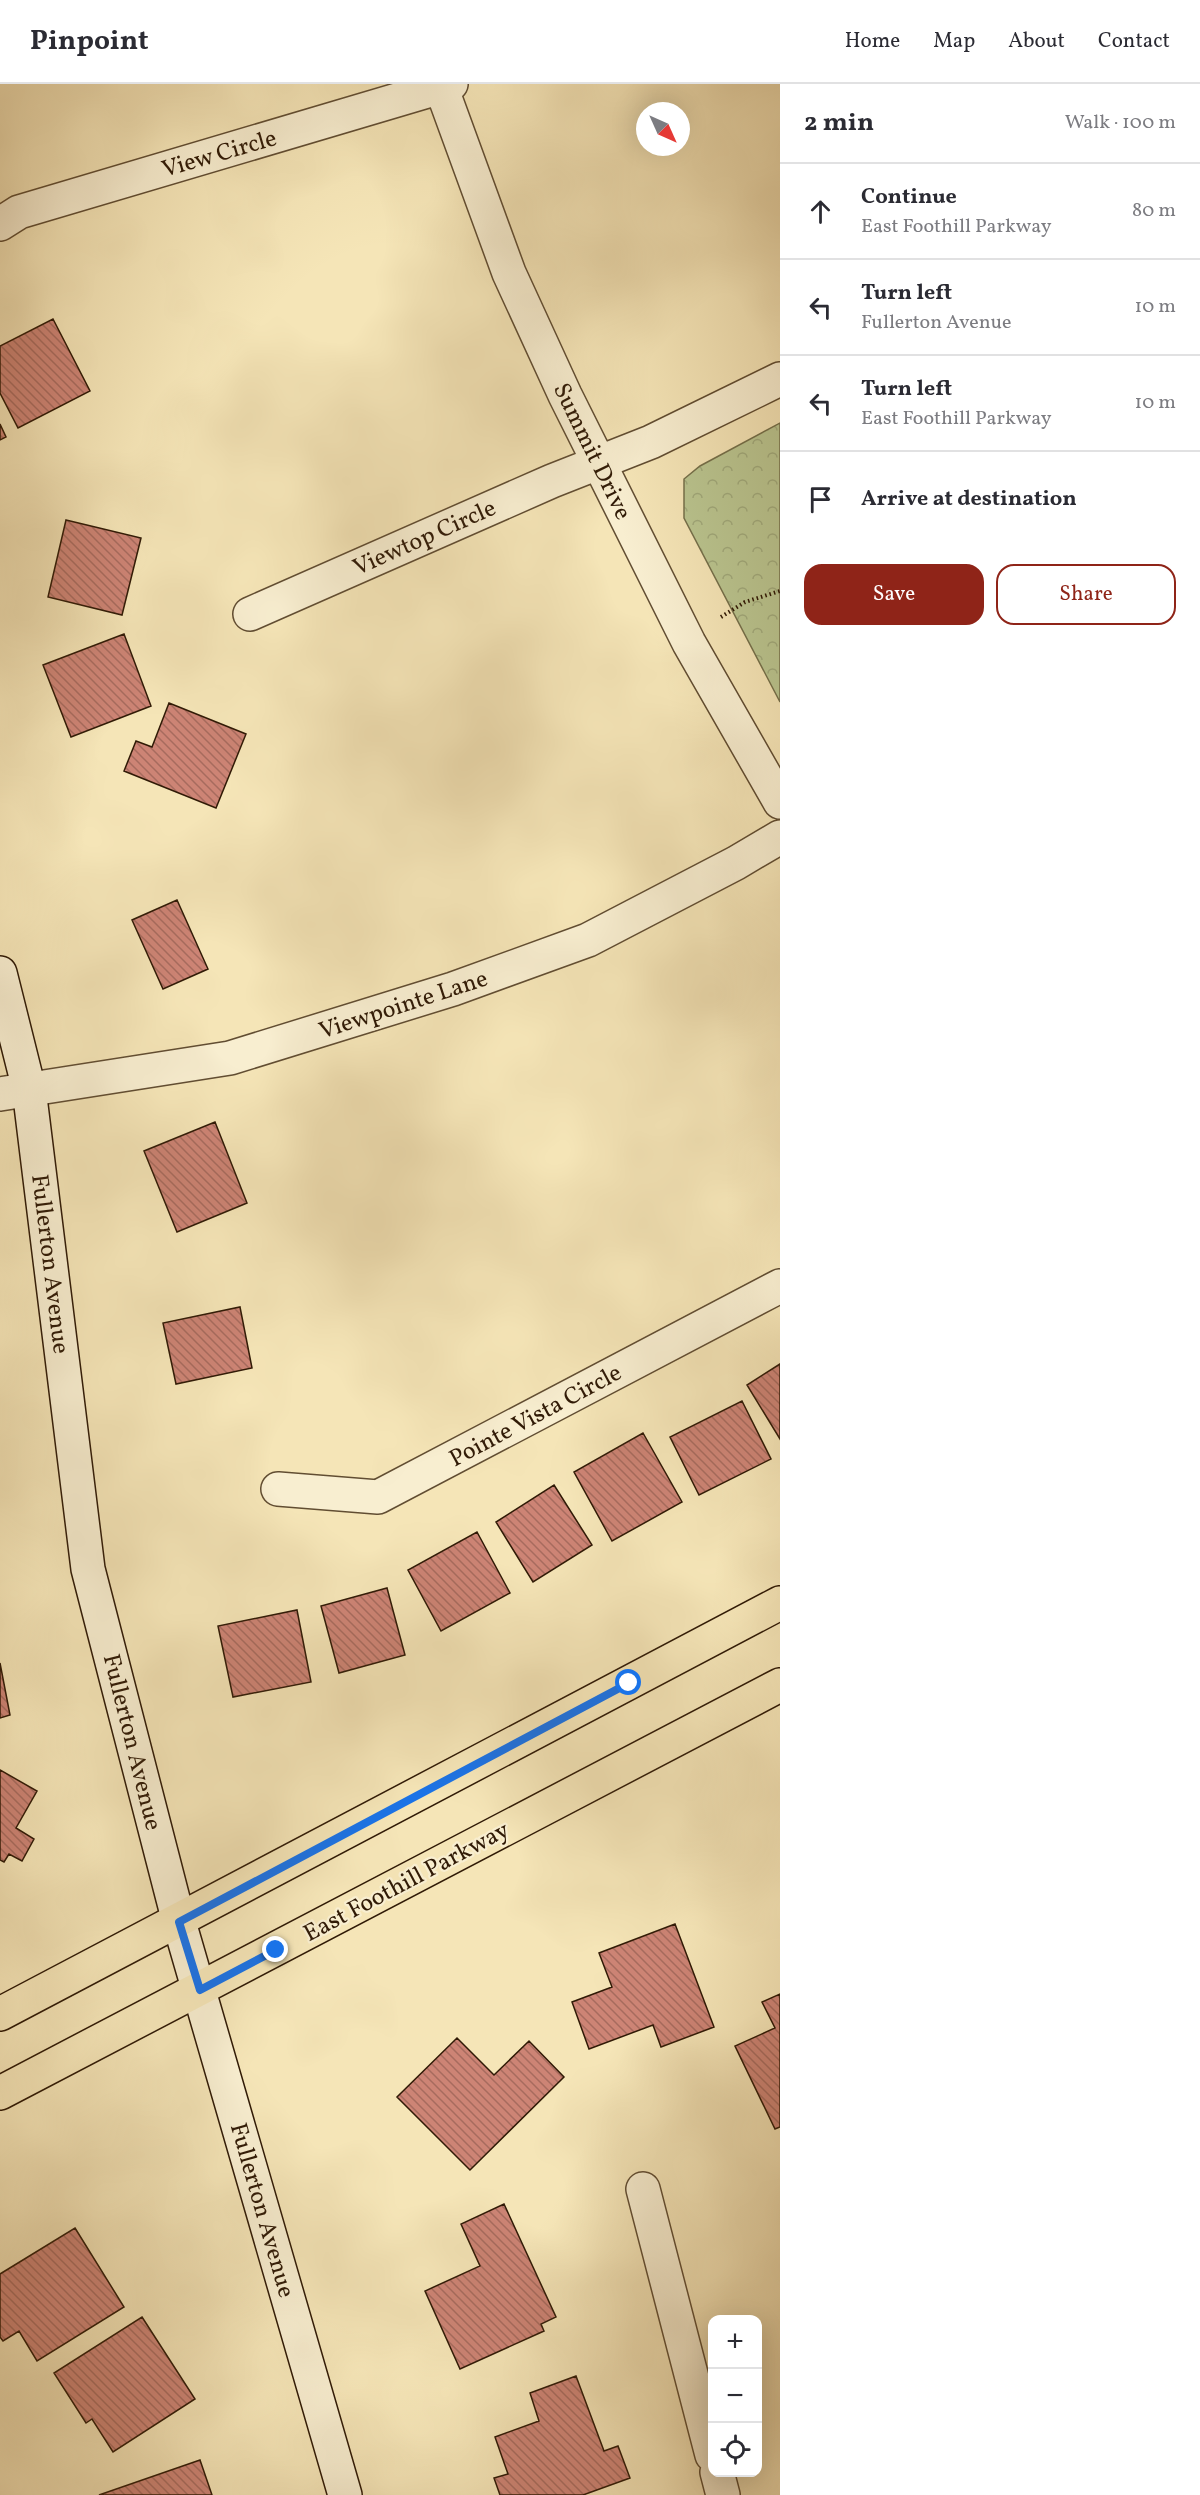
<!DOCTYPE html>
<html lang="en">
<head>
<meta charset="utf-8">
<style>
  body { margin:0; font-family:Vollkorn,serif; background:#f2f2f3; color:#2b2b33 }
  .controls { position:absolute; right:18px; bottom:18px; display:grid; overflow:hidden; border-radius:12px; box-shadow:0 6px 24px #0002 }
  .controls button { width:54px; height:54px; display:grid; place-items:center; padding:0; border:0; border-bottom:2px solid #e1e1e2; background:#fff; color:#2b2b33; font:30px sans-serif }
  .compass { position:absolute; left:636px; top:18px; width:54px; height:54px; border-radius:50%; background:#fff; box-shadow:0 6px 24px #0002; rotate:135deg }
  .stop { position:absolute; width:18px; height:18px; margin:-14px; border:4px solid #1a73e8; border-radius:50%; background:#fff }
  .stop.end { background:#1a73e8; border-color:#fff; box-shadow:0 2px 6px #0008 }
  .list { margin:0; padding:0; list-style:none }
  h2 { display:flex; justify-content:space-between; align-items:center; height:78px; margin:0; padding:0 24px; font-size:26px }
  h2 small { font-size:20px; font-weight:400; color:#7c7c81 }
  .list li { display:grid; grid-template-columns:39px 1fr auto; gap:18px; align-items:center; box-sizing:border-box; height:96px; padding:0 24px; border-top:2px solid #e1e1e2 }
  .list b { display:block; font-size:22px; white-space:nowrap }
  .list p { margin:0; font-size:20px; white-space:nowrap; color:#7c7c81 }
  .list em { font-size:20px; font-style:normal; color:#7c7c81 }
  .actions { display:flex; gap:12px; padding:18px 24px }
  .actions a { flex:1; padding:14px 0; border:2px solid #8f2418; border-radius:18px; text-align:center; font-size:21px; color:#8f2418 }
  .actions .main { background:#8f2418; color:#fff }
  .icon { flex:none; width:33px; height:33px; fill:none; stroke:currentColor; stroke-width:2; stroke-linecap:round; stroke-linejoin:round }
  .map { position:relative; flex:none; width:780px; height:2411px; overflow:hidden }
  header { display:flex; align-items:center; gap:36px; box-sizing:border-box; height:84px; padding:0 30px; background:#fff; border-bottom:2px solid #e1e1e2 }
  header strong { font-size:28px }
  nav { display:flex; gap:33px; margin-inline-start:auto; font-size:21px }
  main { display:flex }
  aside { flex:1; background:#fff }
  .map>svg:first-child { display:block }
  .forest { fill:url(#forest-crowns); stroke:#75704b; stroke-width:1.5 }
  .building { fill:url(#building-back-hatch); stroke:#301a06; stroke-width:1.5 }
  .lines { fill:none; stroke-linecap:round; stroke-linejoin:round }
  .minor-casing { stroke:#614d32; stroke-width:36 }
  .secondary-casing { stroke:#301a06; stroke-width:36 }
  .primary-casing { stroke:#301a06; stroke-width:36 }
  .path { stroke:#301a06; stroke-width:4; stroke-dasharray:1.5 3; stroke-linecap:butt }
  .minor { stroke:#f8eed0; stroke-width:33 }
  .secondary { stroke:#f8eed0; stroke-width:33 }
  .primary { stroke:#f5e5b7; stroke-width:33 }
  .route { stroke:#1a73e8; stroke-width:8 }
  .labels { text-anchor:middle; stroke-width:4.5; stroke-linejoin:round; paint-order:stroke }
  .street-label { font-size:24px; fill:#301a06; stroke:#f8eed0 }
</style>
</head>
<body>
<header>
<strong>Pinpoint</strong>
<nav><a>Home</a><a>Map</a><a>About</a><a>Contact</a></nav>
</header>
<main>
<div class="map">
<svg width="780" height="2411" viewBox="0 0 780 2411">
  <defs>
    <pattern id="forest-crowns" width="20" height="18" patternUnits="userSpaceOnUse" patternTransform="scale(1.5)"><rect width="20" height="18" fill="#bac590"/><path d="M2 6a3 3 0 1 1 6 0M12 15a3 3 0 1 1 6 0" fill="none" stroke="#a0a97b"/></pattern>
    <pattern id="building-back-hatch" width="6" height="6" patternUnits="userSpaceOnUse" patternTransform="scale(1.5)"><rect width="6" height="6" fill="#cd8475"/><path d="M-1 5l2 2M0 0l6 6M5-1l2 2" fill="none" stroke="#a76b5e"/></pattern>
  </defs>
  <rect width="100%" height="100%" fill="#f5e5b7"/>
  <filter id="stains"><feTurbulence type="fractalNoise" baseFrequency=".00333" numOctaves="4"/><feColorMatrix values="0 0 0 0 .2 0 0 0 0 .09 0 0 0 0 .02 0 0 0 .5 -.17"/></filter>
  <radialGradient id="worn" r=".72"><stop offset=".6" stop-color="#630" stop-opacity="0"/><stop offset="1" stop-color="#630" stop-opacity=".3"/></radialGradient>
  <path class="forest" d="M 780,339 L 780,618 L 684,434 L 684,395 L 700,382 Z"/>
  <path class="building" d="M 53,235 L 90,307 L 18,344 L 0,309 L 0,262 Z
    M 0,340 L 6,353 L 0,356 Z
    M 66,436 L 141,454 L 122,531 L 48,513 Z
    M 124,550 L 151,622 L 71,653 L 43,581 Z
    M 169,619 L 246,650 L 216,724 L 124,687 L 136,657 L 152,663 Z
    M 177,816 L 208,885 L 163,905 L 132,836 Z
    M 215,1038 L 247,1119 L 177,1148 L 144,1067 Z
    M 240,1223 L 252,1284 L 176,1300 L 163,1239 Z
    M 780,1280 L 780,1355 L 747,1301 Z
    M 742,1317 L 771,1375 L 699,1411 L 670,1353 Z
    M 643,1349 L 682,1418 L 612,1457 L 574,1388 Z
    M 554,1401 L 592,1461 L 533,1498 L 496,1438 Z
    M 477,1448 L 510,1509 L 441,1547 L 408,1486 Z
    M 387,1504 L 405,1571 L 339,1589 L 321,1522 Z
    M 297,1526 L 311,1598 L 233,1613 L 218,1542 Z
    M 0,1579 L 10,1631 L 0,1634 Z
    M 0,1686 L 37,1707 L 16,1744 L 34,1755 L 22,1777 L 9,1770 L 4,1778 L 0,1776 Z
    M 675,1840 L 714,1943 L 661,1963 L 653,1941 L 589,1965 L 572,1918 L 612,1903 L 599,1869 Z
    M 780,1910 L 780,2043 L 775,2045 L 735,1962 L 775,1944 L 762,1918 Z
    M 457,1954 L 494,1991 L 529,1957 L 564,1993 L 470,2086 L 397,2013 Z
    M 504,2120 L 556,2233 L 541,2240 L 544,2247 L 460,2285 L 425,2207 L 480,2182 L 461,2140 Z
    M 75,2144 L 124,2223 L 37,2277 L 19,2247 L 3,2257 L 0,2253 L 0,2190 Z
    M 142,2233 L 195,2315 L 113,2368 L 92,2335 L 86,2339 L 54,2289 Z
    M 576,2292 L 604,2367 L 618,2362 L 630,2394 L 583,2411 L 500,2411 L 494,2394 L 508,2390 L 495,2353 L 539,2337 L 530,2309 Z
    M 200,2376 L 212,2411 L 99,2411 Z"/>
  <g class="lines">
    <g class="minor-casing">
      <path id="minor" d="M 440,0 L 509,189 L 565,311 L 689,559 L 780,718
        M 0,140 L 19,128 L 451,0
        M 250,530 L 552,397 L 651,358 L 780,295
        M 0,1010 L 230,974 L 453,905 L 588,856 L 736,779 L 780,753
        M 278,1405 L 378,1413 L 780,1202
        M 643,2105 L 712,2371
        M 717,2388 L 723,2411"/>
    </g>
    <g class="secondary-casing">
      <path id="secondary" d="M 0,889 L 29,1005 L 88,1485 L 179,1838 L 345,2411"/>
    </g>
    <g class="primary-casing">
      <path id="primary" d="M 0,1930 L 780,1519
        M 0,2009 L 780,1601"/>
    </g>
    <path class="path" d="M 721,533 L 745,518 L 780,507"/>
    <use href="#minor" class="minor"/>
    <use href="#secondary" class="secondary"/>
    <use href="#primary" class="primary"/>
  </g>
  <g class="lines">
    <path class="route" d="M 276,1866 L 200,1906 L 179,1838 L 629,1599"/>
  </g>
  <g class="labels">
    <g class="street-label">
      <text transform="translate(219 69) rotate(-16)" y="8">View Circle</text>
      <text transform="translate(593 367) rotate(64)" y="8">Summit Drive</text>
      <text transform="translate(424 453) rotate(-24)" y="8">Viewtop Circle</text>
      <text transform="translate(403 920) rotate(-18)" y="8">Viewpointe Lane</text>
      <text transform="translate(51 1180) rotate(83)" y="8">Fullerton Avenue</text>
      <text transform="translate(535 1331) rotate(-28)" y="8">Pointe Vista Circle</text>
      <text transform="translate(133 1658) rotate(76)" y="8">Fullerton Avenue</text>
      <text transform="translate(406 1797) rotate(-28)" y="8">East Foothill Parkway</text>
      <text transform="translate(263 2126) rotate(74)" y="8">Fullerton Avenue</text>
    </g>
  </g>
  <rect width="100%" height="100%" filter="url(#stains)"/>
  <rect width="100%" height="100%" fill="url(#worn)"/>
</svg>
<div class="controls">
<button>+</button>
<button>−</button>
<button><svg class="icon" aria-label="locate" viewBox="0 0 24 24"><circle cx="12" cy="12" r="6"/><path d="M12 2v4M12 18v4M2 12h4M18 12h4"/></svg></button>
</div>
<svg class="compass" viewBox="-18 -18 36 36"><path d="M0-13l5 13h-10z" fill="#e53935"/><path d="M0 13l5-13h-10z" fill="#7c7c81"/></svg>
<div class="stop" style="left:629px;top:1599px"></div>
<div class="stop end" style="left:276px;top:1866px"></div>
</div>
<aside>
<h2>2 min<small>Walk · 100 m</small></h2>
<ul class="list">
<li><svg class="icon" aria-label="ahead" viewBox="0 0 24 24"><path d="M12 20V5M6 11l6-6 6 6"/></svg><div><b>Continue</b><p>East Foothill Parkway</p></div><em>80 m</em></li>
<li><svg class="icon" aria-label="left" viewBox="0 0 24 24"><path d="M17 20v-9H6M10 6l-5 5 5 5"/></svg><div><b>Turn left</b><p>Fullerton Avenue</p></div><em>10 m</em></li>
<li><svg class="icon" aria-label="left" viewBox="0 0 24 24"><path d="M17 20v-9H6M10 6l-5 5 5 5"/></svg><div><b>Turn left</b><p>East Foothill Parkway</p></div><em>10 m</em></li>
<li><svg class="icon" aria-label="arrive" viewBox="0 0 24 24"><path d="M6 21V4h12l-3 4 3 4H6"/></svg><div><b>Arrive at destination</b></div></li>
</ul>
<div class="actions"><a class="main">Save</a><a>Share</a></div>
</aside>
</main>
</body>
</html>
